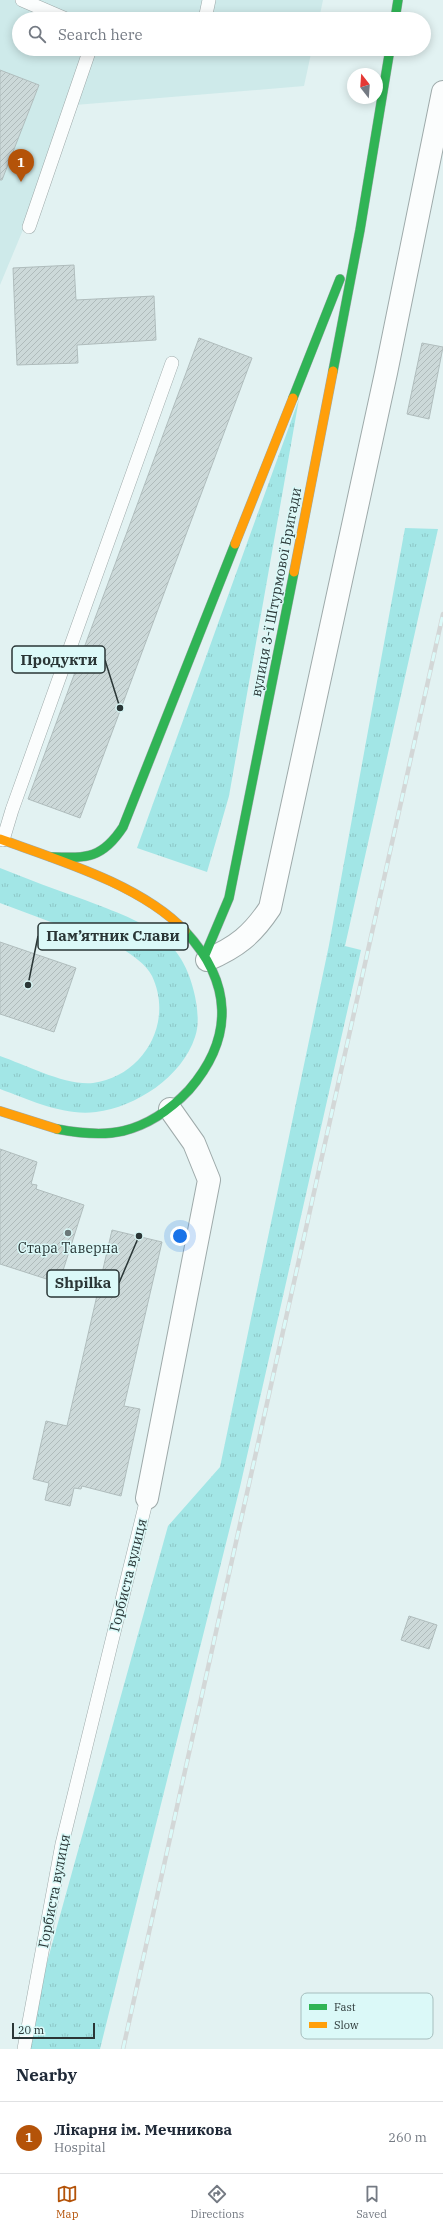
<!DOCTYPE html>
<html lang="en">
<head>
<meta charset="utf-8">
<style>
  body { margin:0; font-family:"IBM Plex Serif",serif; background:#f2f2f3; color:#1f2937 }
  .compass { position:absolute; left:347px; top:68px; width:36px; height:36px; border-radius:50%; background:#fff; box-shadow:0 2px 10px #0003; rotate:343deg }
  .scale { position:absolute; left:12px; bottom:10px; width:83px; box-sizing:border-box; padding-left:4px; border:2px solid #2a3636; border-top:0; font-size:11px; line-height:14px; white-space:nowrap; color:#2a3636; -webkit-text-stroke:3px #dbf9f8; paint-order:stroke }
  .you { position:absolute; left:180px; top:1236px; width:14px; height:14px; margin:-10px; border:3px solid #fff; border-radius:50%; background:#1a73e8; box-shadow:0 0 0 6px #1a73e833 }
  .badge { display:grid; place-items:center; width:26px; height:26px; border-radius:50%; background:#b45309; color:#fff; font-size:13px; font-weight:700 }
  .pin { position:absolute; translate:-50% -33px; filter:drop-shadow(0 1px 2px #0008) }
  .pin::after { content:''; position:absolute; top:21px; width:14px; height:12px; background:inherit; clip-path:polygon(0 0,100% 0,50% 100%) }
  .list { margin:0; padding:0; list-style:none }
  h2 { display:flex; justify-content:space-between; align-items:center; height:52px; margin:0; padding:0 16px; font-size:17px }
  h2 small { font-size:13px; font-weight:400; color:#747a83 }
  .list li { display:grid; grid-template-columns:26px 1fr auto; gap:12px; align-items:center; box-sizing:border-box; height:72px; padding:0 16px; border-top:1px solid #e0e1e3 }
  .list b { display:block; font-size:15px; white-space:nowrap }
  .list p { margin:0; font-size:13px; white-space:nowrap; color:#747a83 }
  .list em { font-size:13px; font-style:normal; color:#747a83 }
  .icon { flex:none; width:22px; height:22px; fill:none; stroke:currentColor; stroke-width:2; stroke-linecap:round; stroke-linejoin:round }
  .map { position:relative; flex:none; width:443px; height:2049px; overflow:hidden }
  .search { position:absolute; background:#fff; box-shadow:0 2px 10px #0003; left:12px; right:12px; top:12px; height:44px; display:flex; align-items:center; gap:10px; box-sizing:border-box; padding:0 14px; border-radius:22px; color:#747a83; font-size:15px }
  .sheet { height:124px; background:#fff }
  nav { display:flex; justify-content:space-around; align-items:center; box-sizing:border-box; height:56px; border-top:1px solid #e0e1e3; background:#fff; font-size:11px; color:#747a83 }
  nav a { display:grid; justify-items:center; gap:2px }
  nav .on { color:#b45309 }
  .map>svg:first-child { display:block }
  .built { fill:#ceeaea }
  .grass { fill:url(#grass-tufts) }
  .building { fill:url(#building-hatch); stroke:#b0bdbd }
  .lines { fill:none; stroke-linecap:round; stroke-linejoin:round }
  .lane-casing { stroke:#9eaaaa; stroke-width:14 }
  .street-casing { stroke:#9eaaaa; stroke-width:24 }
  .fast-casing { stroke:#9eaaaa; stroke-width:10 }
  .slow-casing { stroke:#9eaaaa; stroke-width:10 }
  .lane { stroke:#fbfdfd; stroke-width:13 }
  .street { stroke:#fbfdfd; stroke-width:22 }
  .fast { stroke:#30b455; stroke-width:9 }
  .slow { stroke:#ff9f0a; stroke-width:9 }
  .rail-casing { stroke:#d3d7d7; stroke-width:4.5 }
  .rail { stroke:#dbf9f8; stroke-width:3; stroke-dasharray:9; stroke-linecap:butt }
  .poi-dot { fill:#6a7878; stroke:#dbf9f8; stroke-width:1.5 }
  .labels { text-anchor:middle; stroke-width:3; stroke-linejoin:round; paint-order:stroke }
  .street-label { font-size:14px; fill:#2a3636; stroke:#dbf9f8 }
  .poi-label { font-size:14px; fill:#2a3636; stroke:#dbf9f8 }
  .key { fill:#dbf9f8; stroke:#a6bebe; stroke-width:1 }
  .key-label { font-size:11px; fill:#2a3636 }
  .leader { fill:none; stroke:#2a3636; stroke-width:1.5 }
  .callout-dot { fill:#2a3636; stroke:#dbf9f8; stroke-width:1.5 }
  .callout { fill:#dbf9f8; stroke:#2a3636; stroke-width:1.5 }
  .callout-label { font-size:15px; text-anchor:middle; font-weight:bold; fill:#2a3636 }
</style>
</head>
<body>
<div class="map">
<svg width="443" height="2049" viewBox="0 0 443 2049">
  <defs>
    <pattern id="grass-tufts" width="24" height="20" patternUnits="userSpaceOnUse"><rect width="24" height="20" fill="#a2e6e6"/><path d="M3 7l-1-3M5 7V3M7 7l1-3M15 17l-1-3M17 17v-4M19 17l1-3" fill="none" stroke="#8cc6c6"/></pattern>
    <pattern id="building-hatch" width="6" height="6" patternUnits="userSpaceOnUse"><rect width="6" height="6" fill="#ccd9d9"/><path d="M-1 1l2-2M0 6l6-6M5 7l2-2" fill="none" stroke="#afbbbb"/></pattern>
  </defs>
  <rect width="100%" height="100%" fill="#e2f2f2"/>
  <path class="built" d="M 0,0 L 323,0 L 319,19 L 19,19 L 19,49 L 312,49 L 304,86 L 75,105 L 0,285 Z"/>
  <path class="grass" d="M 299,399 L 229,796 L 207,872 L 137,848 Z
    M 405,528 L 438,529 L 345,946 L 361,950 L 240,1487 L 100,2049 L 23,2049 L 168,1526 L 220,1467 L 329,945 Z
    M 0,868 C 28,879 56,890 85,900 C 112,911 144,920 165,941 C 170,945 176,951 179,956 C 192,974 203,1016 195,1037 C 182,1077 136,1107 96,1112 C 63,1116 30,1100 0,1089 L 0,1056 C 26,1065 66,1086 93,1083 C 144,1076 174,1022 152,976 C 146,964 133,956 123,949 L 0,903 Z"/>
  <path class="building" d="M 0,70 L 39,85 L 2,180 L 0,180 Z
    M 74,265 L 76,300 L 154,296 L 156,340 L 77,345 L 78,363 L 17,365 L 13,268 Z
    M 199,338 L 252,358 L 80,818 L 28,799 Z
    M 422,343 L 443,347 L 429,419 L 407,414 Z
    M 0,942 L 76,968 L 54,1032 L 0,1014 Z
    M 0,1149 L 37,1162 L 31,1184 L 37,1185 L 36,1189 L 84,1205 L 59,1283 L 0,1264 Z
    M 112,1230 L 162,1242 L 124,1406 L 140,1409 L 121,1496 L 82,1486 L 81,1489 L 74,1488 L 70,1506 L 45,1500 L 49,1483 L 33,1479 L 46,1421 L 67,1426 Z
    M 409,1616 L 437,1625 L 429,1649 L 401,1640 Z"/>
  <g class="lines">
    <g class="lane-casing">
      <path id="lane" d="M 22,0 L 66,19
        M 205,19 L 209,0
        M 29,227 L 90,49
        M 3,840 L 12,810 L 172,363
        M 24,2049 L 62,1844 L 147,1498"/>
    </g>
    <g class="street-casing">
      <path id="street" d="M 207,960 C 237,947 252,935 270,908 L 386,373 L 443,92
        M 147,1498 L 209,1180 L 194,1143 L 170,1109"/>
    </g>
    <g class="fast-casing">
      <path id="fast" d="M 395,19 L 398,0
        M 333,371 L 360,230 L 390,49
        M 293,398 L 340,279
        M 51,857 C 87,858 102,859 123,827 L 235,544
        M 205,955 L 229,898 L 294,572
        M 57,1129 C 78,1133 101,1136 123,1131 C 148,1125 171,1109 189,1090 C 235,1037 232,982 185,931"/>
    </g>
    <g class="slow-casing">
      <path id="slow" d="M 235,544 L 293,398
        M 294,572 L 333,371
        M 0,839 C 58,860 142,885 185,931
        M 0,1111 L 57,1129"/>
    </g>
    <use href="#lane" class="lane"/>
    <use href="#street" class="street"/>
    <use href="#fast" class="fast"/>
    <use href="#slow" class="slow"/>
    <g class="rail-casing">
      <path id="rail" d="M 123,2049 L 443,614"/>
    </g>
    <use href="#rail" class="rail"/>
  </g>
  <circle class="poi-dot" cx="68" cy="1233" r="4"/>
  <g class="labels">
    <g class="street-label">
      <text transform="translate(276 592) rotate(-79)" y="5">вулиця 3-ї Штурмової Бригади</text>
      <text transform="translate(128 1575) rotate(-76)" y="5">Горбиста вулиця</text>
      <text transform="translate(54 1891) rotate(-79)" y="5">Горбиста вулиця</text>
    </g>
    <g class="poi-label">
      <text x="68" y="1253">Стара Таверна</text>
    </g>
  </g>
  <rect x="301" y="1993" width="132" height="46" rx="6" class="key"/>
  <rect x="309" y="2004" width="18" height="6" fill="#30b455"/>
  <rect x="309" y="2022" width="18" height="6" fill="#ff9f0a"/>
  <g class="key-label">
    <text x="334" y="2011">Fast</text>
    <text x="334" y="2029">Slow</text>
  </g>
  <path class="leader" d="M120 708L105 660M28 985L38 936M139 1236L119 1283"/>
  <g class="callout-dot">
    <circle cx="120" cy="708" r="4"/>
    <circle cx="28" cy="985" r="4"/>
    <circle cx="139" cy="1236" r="4"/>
  </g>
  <g class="callout">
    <rect x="12" y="646" width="93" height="27" rx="4"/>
    <rect x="38" y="923" width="150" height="27" rx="4"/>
    <rect x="47" y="1270" width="72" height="27" rx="4"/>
  </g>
  <g class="callout-label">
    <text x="59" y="665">Продукти</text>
    <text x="113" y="941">Пам’ятник Слави</text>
    <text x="83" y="1288">Shpilka</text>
  </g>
</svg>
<svg class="compass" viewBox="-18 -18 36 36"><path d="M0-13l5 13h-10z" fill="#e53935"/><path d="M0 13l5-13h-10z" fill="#747a83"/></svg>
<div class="scale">20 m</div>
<div class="you"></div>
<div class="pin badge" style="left:21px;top:182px">1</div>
<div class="search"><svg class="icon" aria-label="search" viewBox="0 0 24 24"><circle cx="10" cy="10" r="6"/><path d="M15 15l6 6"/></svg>Search here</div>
</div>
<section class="sheet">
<h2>Nearby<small></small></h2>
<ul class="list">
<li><span class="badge">1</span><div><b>Лікарня ім. Мечникова</b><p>Hospital</p></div><em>260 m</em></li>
</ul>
</section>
<nav>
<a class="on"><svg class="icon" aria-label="map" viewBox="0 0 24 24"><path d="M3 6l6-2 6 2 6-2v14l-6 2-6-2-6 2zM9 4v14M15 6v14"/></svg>Map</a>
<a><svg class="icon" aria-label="directions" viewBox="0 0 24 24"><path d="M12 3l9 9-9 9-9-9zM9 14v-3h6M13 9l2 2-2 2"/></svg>Directions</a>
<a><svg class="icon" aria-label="saved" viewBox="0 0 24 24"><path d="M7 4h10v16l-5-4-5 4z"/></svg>Saved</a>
</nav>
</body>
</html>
